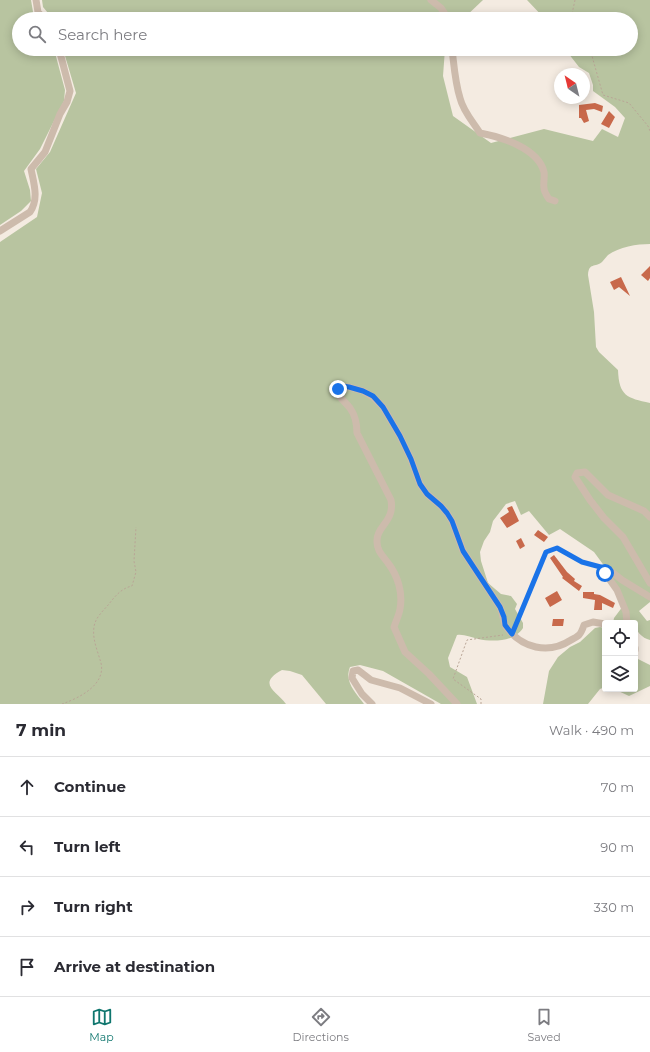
<!DOCTYPE html>
<html lang="en">
<head>
<meta charset="utf-8">
<style>
  body { margin:0; font-family:Montserrat,sans-serif; background:#f7f7f7; color:#2b2b33 }
  .controls { position:absolute; right:12px; bottom:12px; display:grid; overflow:hidden; border-radius:4px; box-shadow:0 2px 10px #0003 }
  .controls button { width:36px; height:36px; display:grid; place-items:center; padding:0; border:0; border-bottom:1px solid #e1e1e2; background:#fff; color:#2b2b33; font:20px sans-serif }
  .compass { position:absolute; left:554px; top:68px; width:36px; height:36px; border-radius:50%; background:#fff; box-shadow:0 2px 10px #0003; rotate:325deg }
  .stop { position:absolute; width:12px; height:12px; margin:-9px; border:3px solid #1a73e8; border-radius:50%; background:#fff }
  .stop.end { background:#1a73e8; border-color:#fff; box-shadow:0 1px 4px #0008 }
  .list { margin:0; padding:0; list-style:none }
  h2 { display:flex; justify-content:space-between; align-items:center; height:52px; margin:0; padding:0 16px; font-size:17px }
  h2 small { font-size:13px; font-weight:400; color:#7c7c81 }
  .list li { display:grid; grid-template-columns:26px 1fr auto; gap:12px; align-items:center; box-sizing:border-box; height:60px; padding:0 16px; border-top:1px solid #e1e1e2 }
  .list b { display:block; font-size:15px; white-space:nowrap }
  .list em { font-size:13px; font-style:normal; color:#7c7c81 }
  .icon { flex:none; width:22px; height:22px; fill:none; stroke:currentColor; stroke-width:2; stroke-linecap:round; stroke-linejoin:round }
  .map { position:relative; flex:none; width:650px; height:704px; overflow:hidden }
  .search { position:absolute; background:#fff; box-shadow:0 2px 10px #0003; left:12px; right:12px; top:12px; height:44px; display:flex; align-items:center; gap:10px; box-sizing:border-box; padding:0 14px; border-radius:22px; color:#7c7c81; font-size:15px }
  .sheet { height:292px; background:#fff }
  nav { display:flex; justify-content:space-around; align-items:center; box-sizing:border-box; height:56px; border-top:1px solid #e1e1e2; background:#fff; font-size:11px; color:#7c7c81 }
  nav a { display:grid; justify-items:center; gap:2px }
  nav .on { color:#0f766e }
  .map>svg:first-child { display:block }
  .green { fill:#b8c4a0 }
  .building { fill:#c8694b }
  .lines { fill:none; stroke-linecap:round; stroke-linejoin:round }
  .path { stroke:#b9a596; stroke-width:1; stroke-dasharray:2 2; stroke-linecap:butt }
  .street { stroke:#cdbbac; stroke-width:7 }
  .route { stroke:#1a73e8; stroke-width:5 }
</style>
</head>
<body>
<div class="map">
<svg width="650" height="704" viewBox="0 0 650 704">
  <rect width="100%" height="100%" fill="#f4ebe1"/>
  <path class="green" d="M 0,0 L 31,0 L 33,12 L 37,19 L 19,19 L 19,49 L 54,49 L 65,90 L 64,101 L 40,149 L 24,171 L 30,190 L 31,201 L 21,211 L 0,225 Z
    M 42,0 L 483,0 L 463,19 L 53,19 L 43,7 Z
    M 527,0 L 650,0 L 650,244 C 637,244 619,247 608,255 C 606,257 604,260 602,262 C 595,268 589,262 588,275 L 594,312 L 596,347 L 599,352 L 618,370 C 619,396 627,398 650,403 L 650,602 L 639,611 L 647,621 L 650,620 L 650,640 C 642,638 635,631 635,623 L 613,623 L 614,618 L 623,606 L 605,567 L 594,552 L 560,529 L 549,535 L 529,511 L 521,515 L 515,501 L 506,504 L 493,521 L 490,532 L 484,541 L 480,552 L 481,561 L 488,583 L 501,594 L 511,596 L 517,604 L 515,609 L 523,623 L 523,628 C 514,642 493,642 478,639 C 470,637 464,634 457,635 L 448,658 L 450,667 L 467,677 L 477,704 L 441,704 L 383,671 L 360,665 L 350,667 C 344,682 356,693 364,704 L 326,704 L 302,675 L 290,671 L 282,670 C 256,684 277,691 286,704 L 0,704 L 0,242 L 37,217 L 42,193 L 36,169 L 50,152 L 76,93 L 63,49 L 445,49 L 443,76 L 453,116 L 491,143 L 544,129 L 593,141 L 602,129 L 618,137 L 625,118 L 615,107 L 593,91 L 593,85 L 589,73 L 579,67 L 565,49 L 631,49 L 631,19 L 545,19 Z
    M 600,627 L 605,628 L 605,687 L 600,689 L 588,704 L 543,704 L 549,671 L 558,657 L 570,647 L 580,642 L 595,628 Z
    M 635,659 L 638,659 L 650,665 L 650,686 L 629,696 L 614,689 L 635,689 Z"/>
  <path class="building" d="M 595,103 L 603,106 L 602,112 L 594,109 L 586,110 L 589,121 L 584,123 L 581,118 L 579,118 L 579,105 Z
    M 609,111 L 615,117 L 609,128 L 601,124 Z
    M 650,266 L 650,278 L 648,281 L 641,275 Z
    M 621,277 L 630,296 L 619,287 L 614,290 L 610,282 Z
    M 512,506 L 519,521 L 507,528 L 500,518 L 509,512 L 507,508 Z
    M 538,530 L 548,537 L 544,542 L 534,535 Z
    M 521,538 L 525,546 L 520,549 L 516,541 Z
    M 554,555 L 567,572 L 575,579 L 574,581 L 582,586 L 579,591 L 562,578 L 563,577 L 550,558 Z
    M 557,591 L 562,600 L 550,607 L 545,598 Z
    M 583,592 L 594,592 L 594,594 L 600,595 L 615,603 L 613,608 L 602,603 L 602,610 L 594,610 L 595,600 L 583,598 Z
    M 553,619 L 564,619 L 563,626 L 552,626 Z"/>
  <g class="lines">
    <path class="path" d="M 575,0 L 572,14 L 575,19
      M 590,49 L 603,95 L 629,103 L 648,126 L 650,131
      M 515,626 L 546,552 L 557,549 L 582,562 L 600,567
      M 62,704 C 79,698 106,685 101,663 C 98,652 92,639 94,627 C 95,618 103,611 109,604 C 115,596 122,588 132,586 L 136,572 L 134,561 L 136,527
      M 481,704 L 481,699 L 453,679 L 467,640 L 503,635"/>
    <path class="street" d="M 36,0 L 38,12 L 44,19
      M 431,0 L 441,8 L 448,19
      M 452,49 C 454,65 455,82 460,98 C 463,111 473,122 480,133 C 501,137 538,148 544,172 C 545,177 543,183 544,188 C 544,192 547,196 549,199 L 555,201
      M 0,231 L 30,212 C 39,199 34,184 31,169 L 45,152 L 60,114 L 67,102 L 70,91 L 59,49
      M 650,517 L 644,511 L 608,495 L 585,472 L 577,473 L 575,477 L 590,500 L 604,518 L 623,537 L 650,583
      M 627,623 L 626,612 L 617,590 L 605,573 L 608,569 L 622,580 L 650,597
      M 635,648 L 635,650
      M 372,704 L 362,694 L 352,678 L 353,671 L 358,670 L 371,680 L 400,688 L 431,704
      M 457,704 L 429,674 L 405,652 L 394,627 C 396,621 399,615 400,609 C 403,593 398,576 388,563 C 383,556 377,551 377,542 C 376,526 395,522 391,500 L 357,433 C 357,425 355,415 350,408 C 346,403 341,399 337,393 L 339,387 L 349,387 L 363,391 L 373,397 L 383,407 L 400,436 L 411,459 L 420,484 L 427,494 L 441,506 L 447,513 L 452,521 L 463,551 L 500,607 C 502,611 504,624 506,627 C 522,648 548,655 571,640 C 573,639 577,637 579,635 C 581,633 583,628 584,625 L 593,622 L 605,624"/>
  </g>
  <g class="lines">
    <path class="route" d="M 338,389 L 342,386 L 349,387 L 363,391 L 373,396 L 383,407 L 400,436 L 411,459 L 420,484 L 427,494 L 441,506 L 447,513 L 452,521 L 463,551 L 500,607 L 504,617 L 505,625 L 512,634 L 546,552 L 557,548 L 582,562 L 608,569 L 605,573"/>
  </g>
</svg>
<div class="controls">
<button><svg class="icon" aria-label="locate" viewBox="0 0 24 24"><circle cx="12" cy="12" r="6"/><path d="M12 2v4M12 18v4M2 12h4M18 12h4"/></svg></button>
<button><svg class="icon" aria-label="layers" viewBox="0 0 24 24"><path d="M12 4l9 5-9 5-9-5zM3 14l9 5 9-5"/></svg></button>
</div>
<svg class="compass" viewBox="-18 -18 36 36"><path d="M0-13l5 13h-10z" fill="#e53935"/><path d="M0 13l5-13h-10z" fill="#7c7c81"/></svg>
<div class="stop" style="left:605px;top:573px"></div>
<div class="stop end" style="left:338px;top:389px"></div>
<div class="search"><svg class="icon" aria-label="search" viewBox="0 0 24 24"><circle cx="10" cy="10" r="6"/><path d="M15 15l6 6"/></svg>Search here</div>
</div>
<section class="sheet">
<h2>7 min<small>Walk · 490 m</small></h2>
<ul class="list">
<li><svg class="icon" aria-label="ahead" viewBox="0 0 24 24"><path d="M12 20V5M6 11l6-6 6 6"/></svg><div><b>Continue</b></div><em>70 m</em></li>
<li><svg class="icon" aria-label="left" viewBox="0 0 24 24"><path d="M17 20v-9H6M10 6l-5 5 5 5"/></svg><div><b>Turn left</b></div><em>90 m</em></li>
<li><svg class="icon" aria-label="right" viewBox="0 0 24 24"><path d="M7 20v-9h11M14 6l5 5-5 5"/></svg><div><b>Turn right</b></div><em>330 m</em></li>
<li><svg class="icon" aria-label="arrive" viewBox="0 0 24 24"><path d="M6 21V4h12l-3 4 3 4H6"/></svg><div><b>Arrive at destination</b></div></li>
</ul>
</section>
<nav>
<a class="on"><svg class="icon" aria-label="map" viewBox="0 0 24 24"><path d="M3 6l6-2 6 2 6-2v14l-6 2-6-2-6 2zM9 4v14M15 6v14"/></svg>Map</a>
<a><svg class="icon" aria-label="directions" viewBox="0 0 24 24"><path d="M12 3l9 9-9 9-9-9zM9 14v-3h6M13 9l2 2-2 2"/></svg>Directions</a>
<a><svg class="icon" aria-label="saved" viewBox="0 0 24 24"><path d="M7 4h10v16l-5-4-5 4z"/></svg>Saved</a>
</nav>
</body>
</html>
